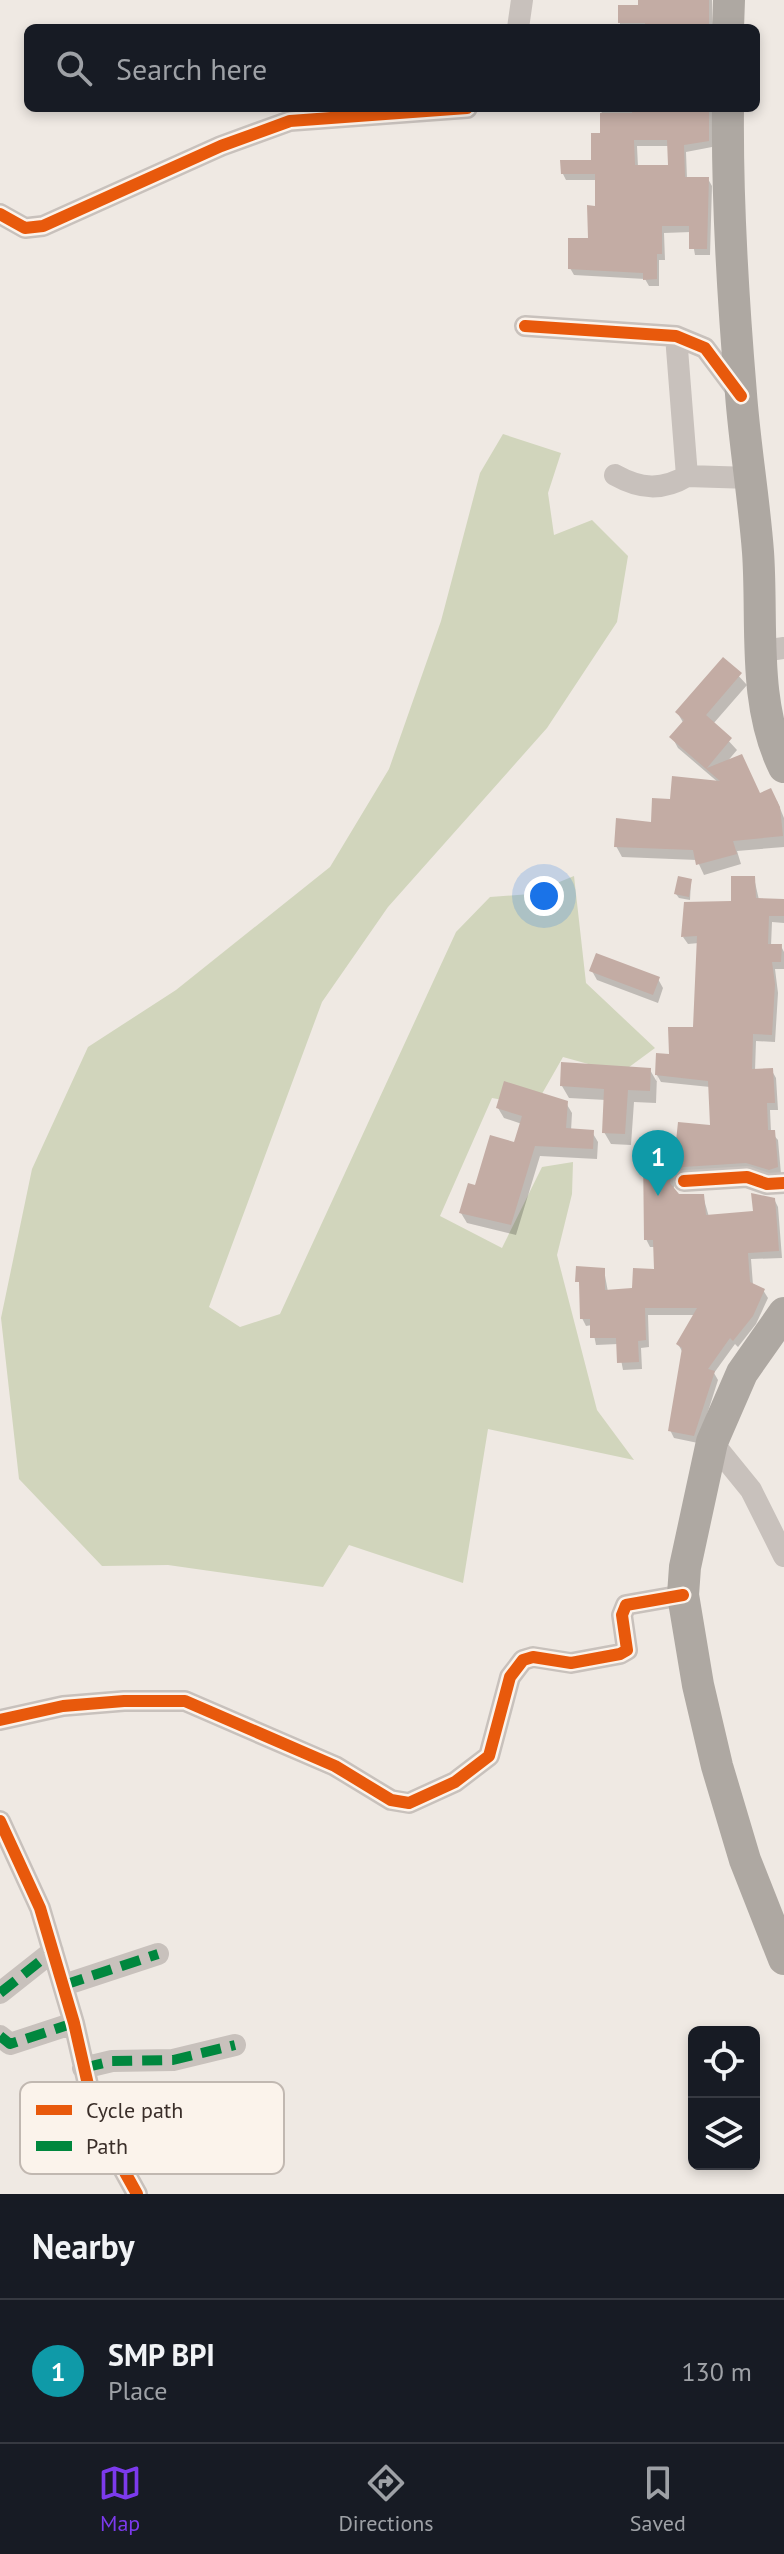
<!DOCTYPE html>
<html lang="en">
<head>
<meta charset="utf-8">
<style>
  body { margin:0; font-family:"PT Sans",sans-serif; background:#20242c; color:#f1f3f6 }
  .controls { position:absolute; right:24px; bottom:24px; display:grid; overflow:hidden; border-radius:12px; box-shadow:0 4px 12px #0003 }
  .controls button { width:72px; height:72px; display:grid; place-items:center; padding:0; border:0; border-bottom:2px solid #363941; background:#171b24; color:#f1f3f6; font:40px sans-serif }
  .you { position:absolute; left:544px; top:896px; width:28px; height:28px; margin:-20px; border:6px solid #fff; border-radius:50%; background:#1a73e8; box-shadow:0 0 0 12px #1a73e833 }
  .badge { display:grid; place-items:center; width:52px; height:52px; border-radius:50%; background:#7c3aed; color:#fff; font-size:26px; font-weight:700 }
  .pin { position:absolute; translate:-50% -66px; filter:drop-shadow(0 2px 4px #0008) }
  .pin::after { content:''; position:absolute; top:42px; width:28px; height:24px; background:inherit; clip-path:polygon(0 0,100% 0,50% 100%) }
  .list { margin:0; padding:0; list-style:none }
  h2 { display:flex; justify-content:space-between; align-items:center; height:104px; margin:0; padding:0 32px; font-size:34px }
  h2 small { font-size:26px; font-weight:400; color:#9ea1a6 }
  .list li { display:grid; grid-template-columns:52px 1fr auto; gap:24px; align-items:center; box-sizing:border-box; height:144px; padding:0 32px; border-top:2px solid #363941 }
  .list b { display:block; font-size:30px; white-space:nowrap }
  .list p { margin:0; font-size:26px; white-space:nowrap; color:#9ea1a6 }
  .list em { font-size:26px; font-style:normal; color:#9ea1a6 }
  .icon { flex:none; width:44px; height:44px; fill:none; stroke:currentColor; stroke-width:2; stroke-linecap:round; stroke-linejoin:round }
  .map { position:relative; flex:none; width:784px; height:2194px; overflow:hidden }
  .search { position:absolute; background:#171b24; box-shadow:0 4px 12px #0003; left:24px; right:24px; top:24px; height:88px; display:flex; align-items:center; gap:20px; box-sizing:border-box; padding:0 28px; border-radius:12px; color:#9ea1a6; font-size:30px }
  .sheet { height:248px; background:#171b24 }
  nav { display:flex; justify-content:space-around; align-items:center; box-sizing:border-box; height:112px; border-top:2px solid #363941; background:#171b24; font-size:22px; color:#9ea1a6 }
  nav a { display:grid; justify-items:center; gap:4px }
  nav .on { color:#7c3aed }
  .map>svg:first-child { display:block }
  .green { fill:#d1d5bc }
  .shadow { fill:#0003; fill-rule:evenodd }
  .building { fill:#c3aca4; fill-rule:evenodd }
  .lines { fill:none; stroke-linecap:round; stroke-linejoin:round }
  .minor { stroke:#c8c1bc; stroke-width:22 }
  .highway { stroke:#aea8a2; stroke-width:32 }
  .quiet { stroke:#00873e; stroke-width:10; stroke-dasharray:20 10; stroke-linecap:butt }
  .cycleway-casing { stroke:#fbf3eb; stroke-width:17 }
  .cycleway { stroke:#e8590c; stroke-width:12 }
  .key { fill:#fbf3eb; stroke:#c1b8b1; stroke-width:2 }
  .key-label { font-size:22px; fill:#3a2e29 }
</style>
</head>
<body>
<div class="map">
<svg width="784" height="2194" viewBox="0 0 784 2194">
  <rect width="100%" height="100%" fill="#efe9e3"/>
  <path class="green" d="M 503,434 L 561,453 L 548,493 L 554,535 L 592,520 L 628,556 L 617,622 L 547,728 L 388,907 L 322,1002 L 209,1307 L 240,1327 L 280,1314 L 456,932 L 490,897 L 530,894 L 574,876 L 586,983 L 655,1048 L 621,1073 L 563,1057 L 535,1106 L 492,1098 L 440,1216 L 502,1248 L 542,1167 L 573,1162 L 572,1194 L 557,1255 L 597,1410 L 634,1460 L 488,1429 L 463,1583 L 349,1545 L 323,1587 L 168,1565 L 102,1566 L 19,1479 L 1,1318 L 32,1169 L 88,1047 L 176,990 L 330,867 L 389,769 L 441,621 L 480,473 Z"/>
  <path class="shadow" d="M 640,0 L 712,0 L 712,28 L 620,28 L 620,7 L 640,7 Z
    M 598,108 L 715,108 L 712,147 L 686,152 L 687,179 L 708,179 L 712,186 L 710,255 L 695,255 L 691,232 L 664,233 L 665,260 L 659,260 L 659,286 L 649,286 L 645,279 L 574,275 L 570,268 L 590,240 L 597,208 L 597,180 L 566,180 L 563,174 L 593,162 L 603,135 L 602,113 ZM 637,146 L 669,146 L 670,167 L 638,167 Z
    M 723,659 L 747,685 L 713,724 L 737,750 L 726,763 L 761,795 L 777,801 L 784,818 L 784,847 L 737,851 L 741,864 L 704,875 L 697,860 L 622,857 L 616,846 L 653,824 L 672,801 L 719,783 L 678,748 L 672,737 L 684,724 L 677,712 Z
    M 754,878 L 759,900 L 784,901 L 784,923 L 772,922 L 771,946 L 781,946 L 784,952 L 784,969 L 775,969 L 778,993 L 775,1042 L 756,1041 L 755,1071 L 772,1071 L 776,1078 L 778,1110 L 770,1110 L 771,1132 L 778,1140 L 781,1174 L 679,1177 L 673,1189 L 677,1196 L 703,1196 L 709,1217 L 756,1213 L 774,1199 L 778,1207 L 782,1258 L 751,1259 L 753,1285 L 763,1290 L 768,1298 L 756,1324 L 738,1347 L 735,1344 L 714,1373 L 718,1380 L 698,1443 L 674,1438 L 670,1430 L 683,1353 L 678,1344 L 695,1315 L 648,1315 L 649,1347 L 641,1348 L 642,1369 L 623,1370 L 618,1344 L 596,1345 L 592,1325 L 586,1326 L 582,1318 L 604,1270 L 608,1292 L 634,1290 L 657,1271 L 656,1247 L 650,1247 L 646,1239 L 677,1153 L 712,1127 L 710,1087 L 661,1082 L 657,1075 L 656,1103 L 634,1102 L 631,1145 L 611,1144 L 604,1132 L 606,1100 L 569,1098 L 562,1086 L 650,1070 L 657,1082 L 658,1055 L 671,1056 L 695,1029 L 699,943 L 688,944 L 683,937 L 733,903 Z
    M 691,881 L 690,900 L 679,898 L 676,894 Z
    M 592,971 L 658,979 L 663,988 L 658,1003 L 597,980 Z
    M 566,1103 L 572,1113 L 571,1131 L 592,1132 L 598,1142 L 597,1159 L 540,1156 L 516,1235 L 467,1223 L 461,1213 L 476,1188 L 516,1145 L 522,1124 L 504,1118 L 498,1108 Z"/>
  <path class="building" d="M 638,0 L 709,0 L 709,28 L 645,28 L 645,23 L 618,23 L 618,5 L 638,5 Z
    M 632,108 L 709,108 L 709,141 L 684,145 L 685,177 L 709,177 L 707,249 L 689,249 L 689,226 L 662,226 L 662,254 L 657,254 L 657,279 L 643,280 L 643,273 L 568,269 L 568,238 L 588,238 L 587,205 L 595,206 L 595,174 L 561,174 L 560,160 L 591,160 L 591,133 L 600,133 L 600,113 L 632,113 ZM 634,140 L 667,140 L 668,165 L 635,165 Z
    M 723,657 L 742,673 L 706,715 L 732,738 L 707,768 L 742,754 L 760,793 L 771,788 L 780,807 L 783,836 L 733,841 L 737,854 L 696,865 L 693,850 L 614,847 L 616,818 L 651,822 L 652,798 L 670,799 L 672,776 L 720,781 L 669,737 L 684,720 L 675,712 Z
    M 678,876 L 692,879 L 689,897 L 674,894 Z
    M 731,876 L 755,876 L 756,898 L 784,899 L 784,916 L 769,916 L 768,944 L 782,944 L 781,962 L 772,962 L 775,984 L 772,1035 L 753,1034 L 752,1069 L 773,1068 L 775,1103 L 767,1103 L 768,1130 L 775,1130 L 778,1167 L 769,1170 L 746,1163 L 683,1167 L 672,1174 L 670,1183 L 679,1194 L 704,1194 L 706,1215 L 753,1211 L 751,1193 L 775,1198 L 779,1251 L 748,1253 L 750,1282 L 765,1289 L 753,1316 L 733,1341 L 730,1338 L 708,1369 L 715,1371 L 694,1436 L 668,1431 L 682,1348 L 676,1344 L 697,1308 L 645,1308 L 646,1340 L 638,1341 L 639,1362 L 617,1363 L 616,1338 L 590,1338 L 590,1319 L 580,1319 L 579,1282 L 575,1282 L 576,1266 L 605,1268 L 605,1290 L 632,1288 L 633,1268 L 654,1269 L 653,1240 L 644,1240 L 643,1151 L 675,1151 L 678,1122 L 710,1125 L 708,1081 L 655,1075 L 656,1053 L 669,1054 L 668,1027 L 693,1027 L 697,936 L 681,937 L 684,902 L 731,901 Z
    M 596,953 L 660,977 L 653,995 L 589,971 Z
    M 561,1062 L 651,1068 L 650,1091 L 628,1090 L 625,1134 L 602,1133 L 604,1089 L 560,1086 Z
    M 504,1081 L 568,1101 L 566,1128 L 594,1130 L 593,1149 L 535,1146 L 511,1225 L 459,1213 L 468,1183 L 475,1185 L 490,1135 L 514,1142 L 522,1116 L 496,1108 Z"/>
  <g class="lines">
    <path class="minor" d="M 518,28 L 522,0
      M 0,214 L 25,228 L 43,226 L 221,146 L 290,121 L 467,108
      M 525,326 L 676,336 L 705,348 L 738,392
      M 615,475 C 640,489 662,491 687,476 L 676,336
      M 687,476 L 751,478
      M 763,651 L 784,648
      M 684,1181 L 747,1177 L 767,1184 L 784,1183
      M 712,1442 L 751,1490 L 784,1556
      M 0,1720 L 63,1706 L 124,1701 L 185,1701 L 335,1766 L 391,1800 L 409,1803 L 455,1782 L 489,1756 L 510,1677 L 523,1660 L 533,1657 L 571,1663 L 620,1654 L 627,1650 L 622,1615 L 626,1605 L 683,1595
      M 0,1821 L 40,1908 L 74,2023 L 96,2120 L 137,2194
      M 64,1985 L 158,1954
      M 0,1993 L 53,1951
      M 0,2036 L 10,2044 L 74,2023
      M 83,2068 L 112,2061 L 173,2060 L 235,2045"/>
    <path class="highway" d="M 728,28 L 729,0
      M 728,108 C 727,203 733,299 741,394 C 745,447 754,499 758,552 C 763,622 752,703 784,767
      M 784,1313 L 742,1373 L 712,1442 L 685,1567 L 683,1595 L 698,1685 L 717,1766 L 745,1860 L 784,1959"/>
    <path class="quiet" d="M 64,1985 L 158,1954
      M 0,1993 L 53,1951
      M 0,2036 L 10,2044 L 74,2023
      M 83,2068 L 112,2061 L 173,2060 L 235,2045"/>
    <g class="cycleway-casing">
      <path id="cycleway" d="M 0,214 L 25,228 L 43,226 L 221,146 L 290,121 L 467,108
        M 525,326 L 676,336 L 705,348 L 741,396
        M 684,1181 L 747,1177 L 767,1184 L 784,1183
        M 0,1720 L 63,1706 L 124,1701 L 185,1701 L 335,1766 L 391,1800 L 409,1803 L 455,1782 L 489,1756 L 510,1677 L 523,1660 L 533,1657 L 571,1663 L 620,1654 L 627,1650 L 622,1615 L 626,1605 L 683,1595
        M 0,1821 L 40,1908 L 74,2023 L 96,2120 L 137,2194"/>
    </g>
    <use href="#cycleway" class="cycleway"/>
  </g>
  <rect x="20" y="2082" width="264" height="92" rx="12" class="key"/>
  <rect x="36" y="2105" width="36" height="10" fill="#e8590c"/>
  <rect x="36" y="2141" width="36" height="10" fill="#00873e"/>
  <g class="key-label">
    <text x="86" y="2118">Cycle path</text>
    <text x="86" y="2154">Path</text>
  </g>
</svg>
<div class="controls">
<button><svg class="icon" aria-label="locate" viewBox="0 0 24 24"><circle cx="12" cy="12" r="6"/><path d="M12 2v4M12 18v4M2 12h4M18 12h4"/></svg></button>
<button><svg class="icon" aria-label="layers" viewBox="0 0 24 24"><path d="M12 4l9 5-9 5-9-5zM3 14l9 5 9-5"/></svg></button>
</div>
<div class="you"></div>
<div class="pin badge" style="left:658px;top:1196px;background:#0f9aa8">1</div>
<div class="search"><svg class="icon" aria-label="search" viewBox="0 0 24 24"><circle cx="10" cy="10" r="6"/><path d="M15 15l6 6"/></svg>Search here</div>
</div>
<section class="sheet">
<h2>Nearby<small></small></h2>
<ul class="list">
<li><span class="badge" style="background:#0f9aa8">1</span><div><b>SMP BPI</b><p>Place</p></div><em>130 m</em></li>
</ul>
</section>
<nav>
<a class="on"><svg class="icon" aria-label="map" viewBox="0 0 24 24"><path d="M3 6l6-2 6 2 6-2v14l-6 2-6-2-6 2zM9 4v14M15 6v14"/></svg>Map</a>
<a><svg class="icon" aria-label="directions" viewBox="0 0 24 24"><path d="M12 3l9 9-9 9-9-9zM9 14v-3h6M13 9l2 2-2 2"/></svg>Directions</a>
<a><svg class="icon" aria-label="saved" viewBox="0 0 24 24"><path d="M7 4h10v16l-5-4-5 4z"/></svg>Saved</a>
</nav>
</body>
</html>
